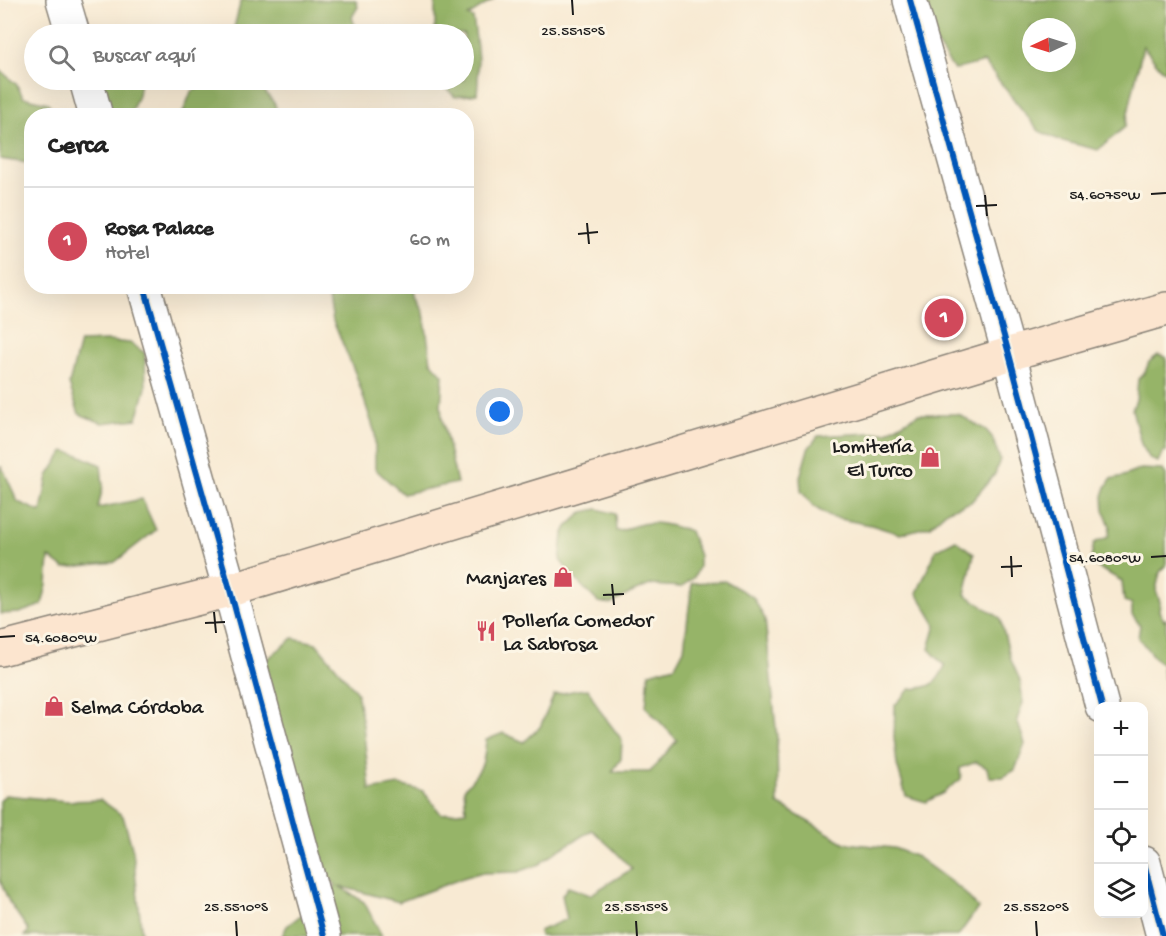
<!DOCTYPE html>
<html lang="es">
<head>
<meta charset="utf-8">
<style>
  body { margin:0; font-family:"Gochi Hand",sans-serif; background:#f6f6f6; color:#222 }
  .controls { position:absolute; right:18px; bottom:18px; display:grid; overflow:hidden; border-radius:12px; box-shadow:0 6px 24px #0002 }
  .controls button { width:54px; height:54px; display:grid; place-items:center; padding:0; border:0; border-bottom:2px solid #e0e0e0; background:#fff; color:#222; font:30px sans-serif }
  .compass { position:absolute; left:1022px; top:18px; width:54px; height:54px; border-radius:50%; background:#fff; box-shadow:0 6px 24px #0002; rotate:266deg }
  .you { position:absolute; left:500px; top:412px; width:21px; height:21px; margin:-15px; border:4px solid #fff; border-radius:50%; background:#1a73e8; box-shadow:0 0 0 9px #1a73e833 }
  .badge { display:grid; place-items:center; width:39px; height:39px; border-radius:50%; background:#d1495b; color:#fff; font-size:20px; font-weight:700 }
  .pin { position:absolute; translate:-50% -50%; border:3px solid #fff; box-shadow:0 2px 6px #0006 }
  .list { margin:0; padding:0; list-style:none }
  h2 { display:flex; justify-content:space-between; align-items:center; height:78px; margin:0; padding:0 24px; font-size:26px }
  h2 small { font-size:20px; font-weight:400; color:#767676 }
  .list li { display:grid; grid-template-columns:39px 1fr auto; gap:18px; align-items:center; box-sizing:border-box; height:108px; padding:0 24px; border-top:2px solid #e0e0e0 }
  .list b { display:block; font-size:22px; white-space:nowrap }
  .list p { margin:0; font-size:20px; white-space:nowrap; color:#767676 }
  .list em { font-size:20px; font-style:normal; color:#767676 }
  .icon { flex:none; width:33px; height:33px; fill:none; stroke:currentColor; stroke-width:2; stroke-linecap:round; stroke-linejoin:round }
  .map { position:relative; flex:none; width:1166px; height:936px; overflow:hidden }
  .search { position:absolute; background:#fff; box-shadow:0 6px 24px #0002; left:24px; top:24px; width:450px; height:66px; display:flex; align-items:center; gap:15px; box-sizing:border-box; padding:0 21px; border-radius:33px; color:#767676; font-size:22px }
  .panel { position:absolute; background:#fff; box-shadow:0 6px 24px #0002; left:24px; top:108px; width:450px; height:186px; border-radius:24px }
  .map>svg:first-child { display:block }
  .forest { fill:#96b467; stroke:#596842; stroke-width:1.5; fill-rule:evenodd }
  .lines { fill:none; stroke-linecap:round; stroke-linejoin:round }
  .street-casing { stroke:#8a8378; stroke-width:36 }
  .secondary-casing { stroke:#8a8378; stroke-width:36 }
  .street { stroke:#fff; stroke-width:33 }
  .secondary { stroke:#fce5cf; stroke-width:33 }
  .cycleway-casing { stroke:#fcf5e5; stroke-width:10 }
  .cycleway { stroke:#0057b8; stroke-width:6 }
  .ticks { fill:none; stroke:#1c1c1c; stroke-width:2 }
  .labels { text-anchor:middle; stroke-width:6; stroke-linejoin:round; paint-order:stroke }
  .poi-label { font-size:21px; fill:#1c1c1c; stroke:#fcf5e5; text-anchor:end }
  .ticks-label { font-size:15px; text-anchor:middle; fill:#1c1c1c; stroke:#fcf5e5; stroke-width:6; stroke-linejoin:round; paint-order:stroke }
</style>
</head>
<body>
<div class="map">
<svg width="1166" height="936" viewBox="0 0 1166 936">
  <rect width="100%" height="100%" fill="#fcf5e5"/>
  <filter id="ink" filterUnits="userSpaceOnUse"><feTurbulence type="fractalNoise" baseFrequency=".0167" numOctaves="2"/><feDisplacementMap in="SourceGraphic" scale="12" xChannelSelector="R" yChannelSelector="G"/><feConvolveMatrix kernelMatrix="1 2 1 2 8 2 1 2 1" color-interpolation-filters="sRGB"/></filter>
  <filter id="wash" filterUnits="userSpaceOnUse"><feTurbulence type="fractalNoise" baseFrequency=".008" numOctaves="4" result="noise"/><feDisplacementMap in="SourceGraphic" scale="24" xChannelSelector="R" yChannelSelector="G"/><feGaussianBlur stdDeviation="1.35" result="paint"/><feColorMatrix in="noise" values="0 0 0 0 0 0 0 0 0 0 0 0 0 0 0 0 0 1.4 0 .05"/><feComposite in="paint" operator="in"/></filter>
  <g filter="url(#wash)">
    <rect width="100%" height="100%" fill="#f8ead3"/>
    <path class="forest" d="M 241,0 L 356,0 L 358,7 L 352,17 L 355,27 L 364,34 L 221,34 L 222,31 L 234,28 Z
      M 436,0 L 493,0 L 468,16 L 473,18 C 477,44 480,68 477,94 L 455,97 L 443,85 L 442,80 L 464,80 L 464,34 L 435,34 L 435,8 Z
      M 910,0 L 1166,0 L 1166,71 L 1162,70 L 1143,46 L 1125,127 L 1098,150 L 1059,140 L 1039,131 L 984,62 L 954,70 L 913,10 ZM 1031,27 L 1067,27 L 1067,63 L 1031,63 Z
      M 0,70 L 17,85 L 23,97 L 48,103 L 55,114 L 54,115 L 32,116 L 31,163 L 28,163 L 0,159 Z
      M 74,80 L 140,80 L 138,95 L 130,115 L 92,116 Z
      M 211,80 L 269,80 L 264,82 L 265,92 L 275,104 L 277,113 L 275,116 L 182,115 L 191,92 Z
      M 327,287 L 414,287 L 415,296 L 424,313 L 431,362 L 443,375 L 441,406 L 442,418 L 457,483 L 403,494 L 375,469 L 375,433 L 356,375 L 333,321 Z
      M 108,341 L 130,343 L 145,353 L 146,388 L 137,419 L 102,423 L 79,414 L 69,384 L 80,342 Z
      M 1158,355 L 1166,357 L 1166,452 L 1163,452 L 1158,462 L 1150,459 L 1141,444 L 1132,409 L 1136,400 L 1138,379 L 1145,372 L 1149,362 Z
      M 918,414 L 958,414 L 986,430 L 992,437 L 1000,459 L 995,474 L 971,502 L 948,510 L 930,526 L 900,534 L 871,525 L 830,517 L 814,507 L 801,491 L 800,477 L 808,449 L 818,436 L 887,432 Z
      M 64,451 L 79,455 L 101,465 L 103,486 L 98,508 L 142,499 L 156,530 L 115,562 L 64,568 L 49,557 L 47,585 L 42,605 L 19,613 L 0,614 L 0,467 L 2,467 L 18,502 L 41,512 L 48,476 Z
      M 1141,469 L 1163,470 L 1166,475 L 1166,566 L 1160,572 L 1156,590 L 1160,602 L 1159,611 L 1164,620 L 1166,619 L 1166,681 L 1163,676 L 1162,664 C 1151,657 1147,647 1138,638 L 1140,625 L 1132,615 L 1132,604 L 1124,601 L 1122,581 L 1090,563 L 1094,543 L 1108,537 L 1110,526 L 1104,510 L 1103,496 L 1106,487 L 1111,479 L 1124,476 Z
      M 598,509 L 615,514 L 616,531 C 625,532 626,528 634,526 C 653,519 672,526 690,531 L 699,556 L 699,567 L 694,577 L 682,587 L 650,585 L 631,593 L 611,604 L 598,602 L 577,581 L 560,560 L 563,535 L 567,527 L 583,512 Z
      M 956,540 L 974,554 L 965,594 L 1000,618 L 1011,660 L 1020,680 L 1023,703 L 1017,720 L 1025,744 L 1015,770 L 1003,777 L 989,777 L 987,768 L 976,762 L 960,768 L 961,779 L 943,793 L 926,802 L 906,796 L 897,765 L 894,737 L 895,705 L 910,689 C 931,688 936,685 945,666 L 929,649 L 936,625 L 917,593 L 936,550 Z
      M 725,581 L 753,597 L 765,619 L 777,738 L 778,804 L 845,843 L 894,848 L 917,857 L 962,890 L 978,908 L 958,936 L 540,936 L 539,931 L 567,919 L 562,895 L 568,887 L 590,895 L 632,869 L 613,849 L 592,830 L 557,851 L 538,865 L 518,872 L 479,873 L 463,878 L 399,902 L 339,886 L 364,902 L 382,936 L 331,936 L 322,907 L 336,885 L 321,870 L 302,836 L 310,809 L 301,783 L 281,761 L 265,707 L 266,660 L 293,638 L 316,643 L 357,692 L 363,725 L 370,790 L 399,785 L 423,791 L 441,814 L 466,811 L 464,789 C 482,768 484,767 486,740 L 503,733 L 524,742 L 540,727 L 554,695 L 577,690 L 588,689 L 601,712 L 622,740 L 621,759 L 612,772 L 650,772 L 677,740 L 646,707 L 649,673 L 675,666 L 684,649 L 692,583 Z
      M 5,795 L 67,801 L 101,800 L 123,816 L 133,851 L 142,936 L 24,936 L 29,931 L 9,902 L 0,880 L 0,801 Z
      M 301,915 L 311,925 L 316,936 L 282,936 L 287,926 Z"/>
  </g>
  <g filter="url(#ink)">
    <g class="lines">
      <g class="street-casing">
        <path id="street" d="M 63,0 L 73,34
          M 910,0 L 1009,354 L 1102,706
          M 86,80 L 96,116
          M 144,286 L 230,590 L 324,936
          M 1144,863 L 1163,936"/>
      </g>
      <g class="secondary-casing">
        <path id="secondary" d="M 0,649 L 230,590 L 1009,354 L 1166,309"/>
      </g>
      <use href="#street" class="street"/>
      <use href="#secondary" class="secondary"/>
      <g class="cycleway-casing">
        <path id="cycleway" d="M 910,0 L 1009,354 L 1102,706
          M 144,286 L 230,590 L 324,936
          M 1144,863 L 1163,936"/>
      </g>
      <use href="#cycleway" class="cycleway"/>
    </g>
  </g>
  <path class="ticks" d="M 572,0 L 573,15M 1151,194 L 1166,193M 985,195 L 987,216M 976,206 L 997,205M 587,223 L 589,244M 578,234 L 598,232M 1011,556 L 1012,577M 1151,557 L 1166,556M 1001,567 L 1022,566M 612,584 L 614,605M 603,595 L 624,594M 214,612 L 216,633M 205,623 L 225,622M 0,637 L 15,636M 236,921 L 237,936M 636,921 L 637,936M 1036,921 L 1037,936"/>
  <defs>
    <g id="shop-bare" transform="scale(1.62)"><path d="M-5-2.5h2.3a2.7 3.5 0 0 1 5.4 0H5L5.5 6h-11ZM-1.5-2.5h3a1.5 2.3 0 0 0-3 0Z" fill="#d1495b" stroke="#fcf5e5" stroke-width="2.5" paint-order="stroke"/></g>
    <g id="restaurant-bare" transform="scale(1.62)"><path d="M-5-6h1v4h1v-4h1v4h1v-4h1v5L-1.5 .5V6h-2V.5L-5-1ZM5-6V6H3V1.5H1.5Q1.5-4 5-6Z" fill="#d1495b" stroke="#fcf5e5" stroke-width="2.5" paint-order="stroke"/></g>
  </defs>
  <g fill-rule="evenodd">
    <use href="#shop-bare" x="930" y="457"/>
    <use href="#shop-bare" x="563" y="577"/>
    <use href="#restaurant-bare" x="486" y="631"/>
    <use href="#shop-bare" x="54" y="706"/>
  </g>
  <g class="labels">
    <g class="poi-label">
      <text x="913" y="452">Lomitería<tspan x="913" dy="24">El Turco</tspan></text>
      <text x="546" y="584">Manjares</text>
      <text x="503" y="626" text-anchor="start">Pollería Comedor<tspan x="503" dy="24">La Sabrosa</tspan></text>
      <text x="71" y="713" text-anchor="start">Selma Córdoba</text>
    </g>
  </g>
  <g class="ticks-label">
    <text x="573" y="35">25.5515°S</text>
    <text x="1105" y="199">54.6075°W</text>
    <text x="1105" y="562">54.6080°W</text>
    <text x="61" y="642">54.6080°W</text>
    <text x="236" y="911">25.5510°S</text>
    <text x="636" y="911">25.5515°S</text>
    <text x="1036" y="911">25.5520°S</text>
  </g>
</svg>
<div class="controls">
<button>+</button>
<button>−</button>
<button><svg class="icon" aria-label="locate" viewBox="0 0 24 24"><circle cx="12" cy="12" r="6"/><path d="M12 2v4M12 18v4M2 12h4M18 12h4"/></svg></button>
<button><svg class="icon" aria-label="layers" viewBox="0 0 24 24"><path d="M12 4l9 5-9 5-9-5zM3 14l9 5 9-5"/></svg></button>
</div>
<svg class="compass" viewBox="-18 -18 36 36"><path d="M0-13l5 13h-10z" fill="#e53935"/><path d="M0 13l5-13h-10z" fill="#767676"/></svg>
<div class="you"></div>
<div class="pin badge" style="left:944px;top:318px">1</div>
<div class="search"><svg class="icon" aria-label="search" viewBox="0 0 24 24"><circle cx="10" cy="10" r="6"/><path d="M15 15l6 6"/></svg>Buscar aquí</div>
<section class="panel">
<h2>Cerca<small></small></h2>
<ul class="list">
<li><span class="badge">1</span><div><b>Rosa Palace</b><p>Hotel</p></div><em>60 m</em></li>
</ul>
</section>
</div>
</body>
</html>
